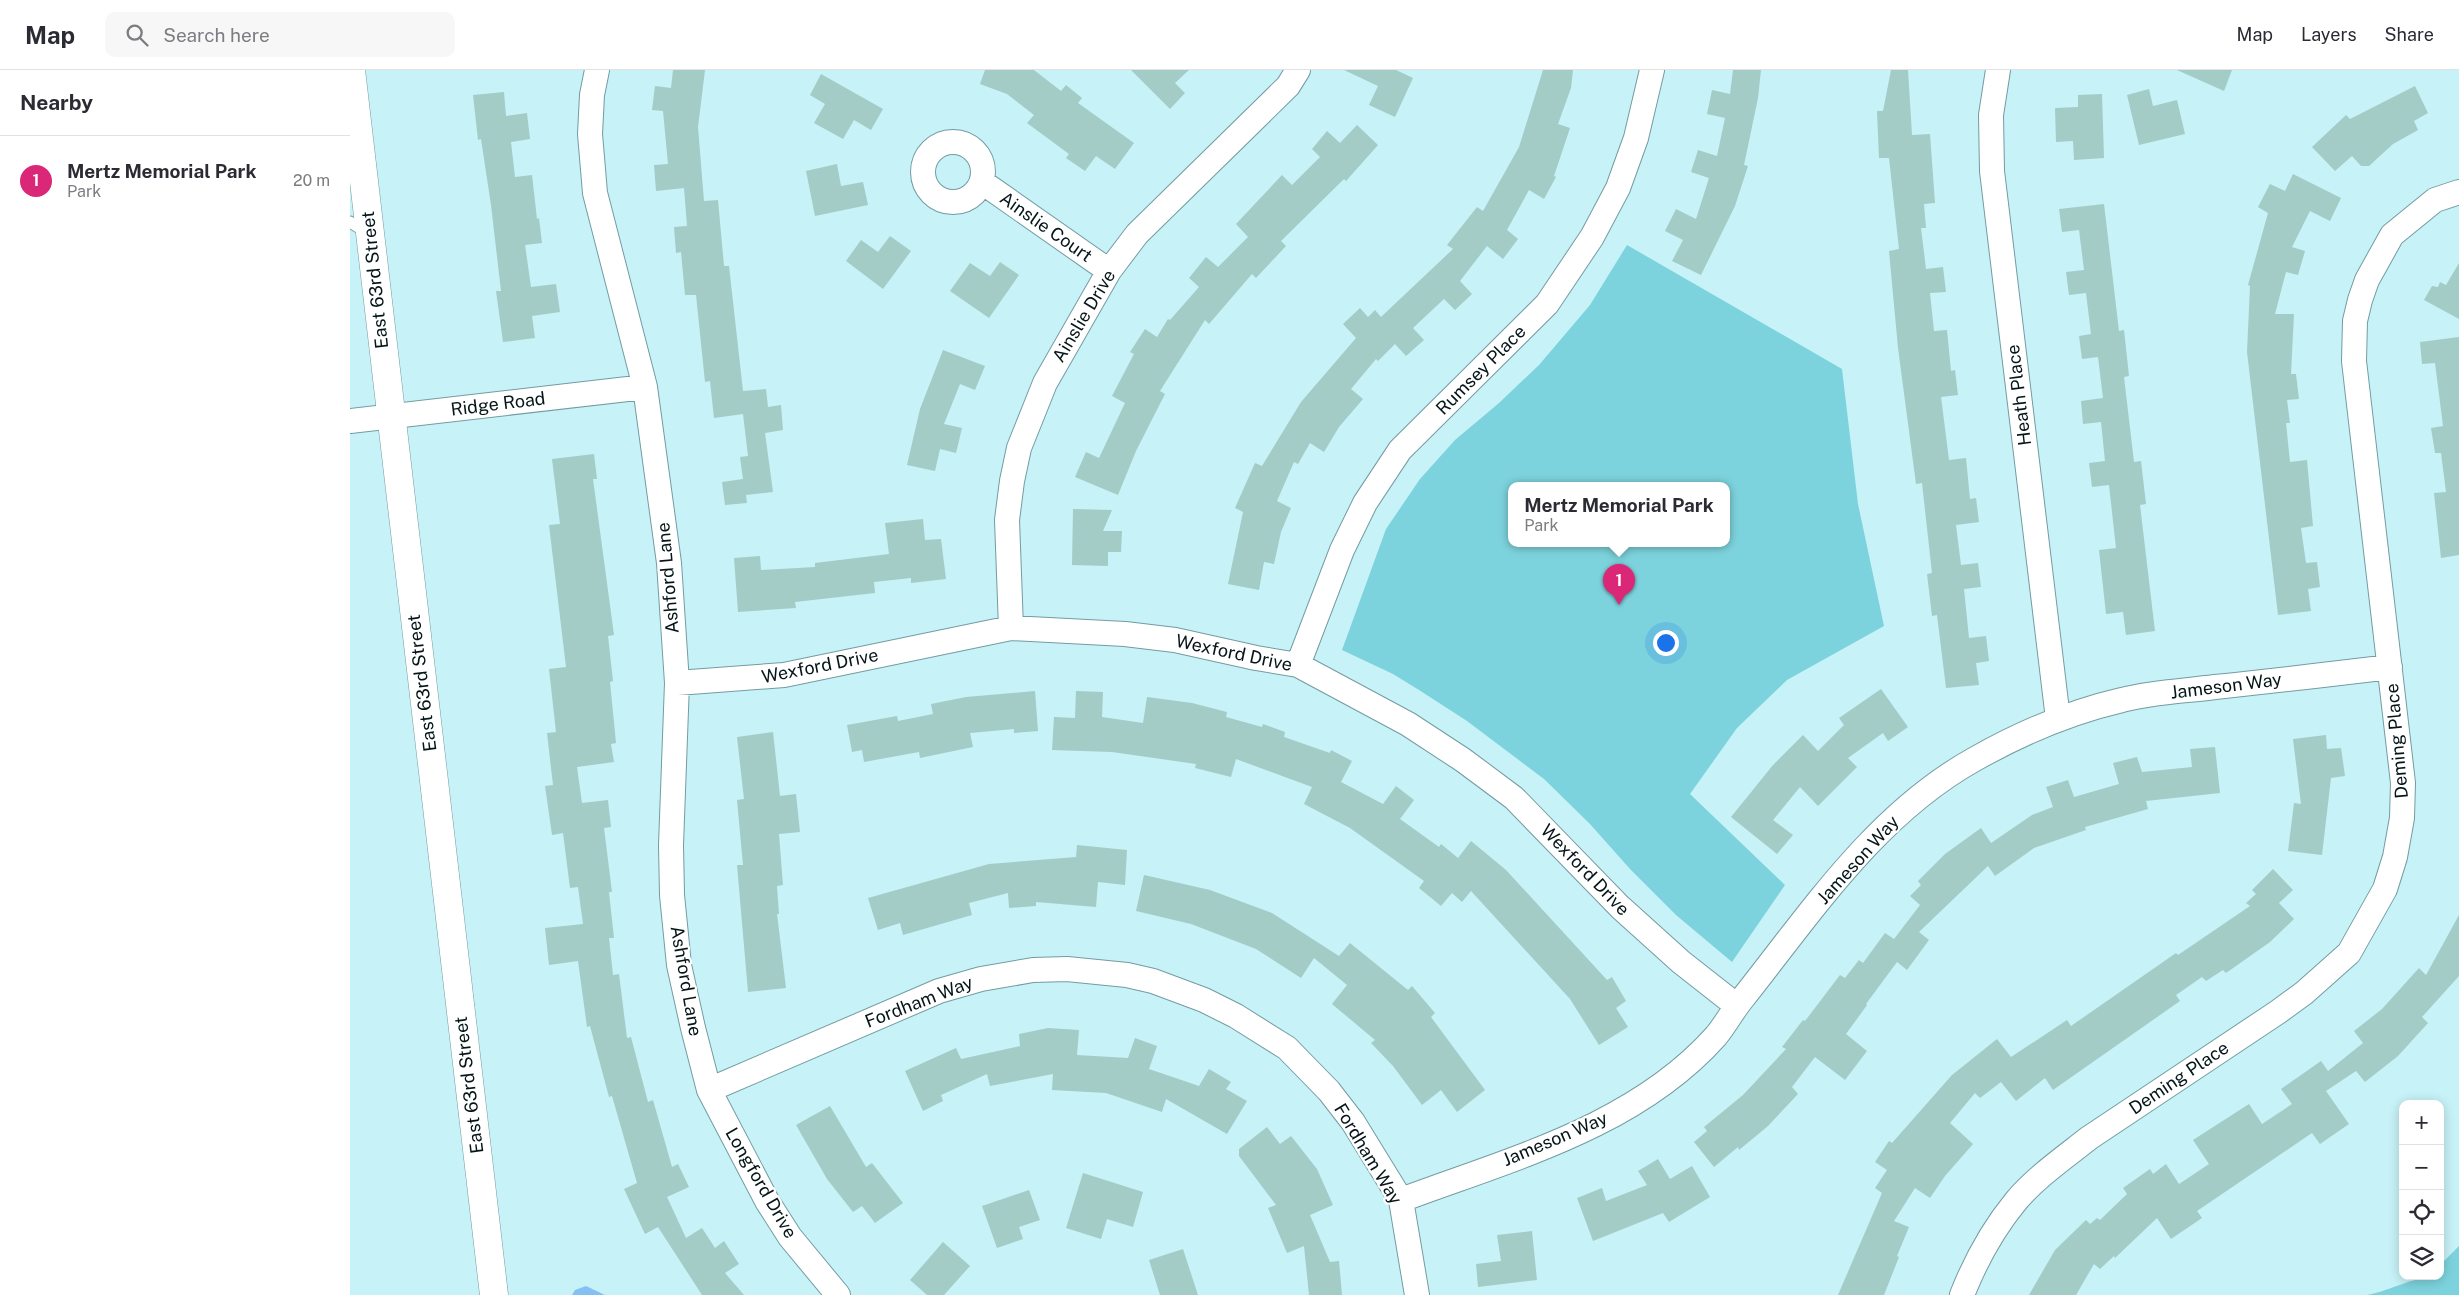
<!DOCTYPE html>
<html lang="en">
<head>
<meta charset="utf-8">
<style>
  body { margin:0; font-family:"Public Sans",sans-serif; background:#f7f7f7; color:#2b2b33 }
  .controls { position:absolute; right:15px; bottom:15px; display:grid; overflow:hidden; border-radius:10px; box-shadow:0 2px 12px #0003 }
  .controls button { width:45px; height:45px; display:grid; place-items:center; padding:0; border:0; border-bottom:1px solid #e1e1e2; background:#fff; color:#2b2b33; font:25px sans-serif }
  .you { position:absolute; left:1315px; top:572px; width:18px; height:18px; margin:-12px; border:4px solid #fff; border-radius:50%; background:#1a73e8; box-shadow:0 0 0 8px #1a73e833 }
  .badge { display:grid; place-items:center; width:32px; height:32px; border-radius:50%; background:#db2777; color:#fff; font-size:16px; font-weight:700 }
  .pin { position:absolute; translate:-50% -41px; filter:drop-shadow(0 1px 2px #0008) }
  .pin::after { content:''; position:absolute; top:26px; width:18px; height:15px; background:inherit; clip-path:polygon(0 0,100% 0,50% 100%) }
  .popup { position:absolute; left:1158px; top:412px; width:222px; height:65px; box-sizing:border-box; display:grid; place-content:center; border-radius:10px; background:#fff; filter:drop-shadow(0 1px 4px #0005); font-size:16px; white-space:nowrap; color:#7c7c81 }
  .popup b { font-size:19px; color:#2b2b33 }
  .popup::after { content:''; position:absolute; left:50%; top:100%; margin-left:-10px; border:10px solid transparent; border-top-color:#fff }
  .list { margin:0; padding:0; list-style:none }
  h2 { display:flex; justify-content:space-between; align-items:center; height:65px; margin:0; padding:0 20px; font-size:21px }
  h2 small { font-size:16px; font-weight:400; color:#7c7c81 }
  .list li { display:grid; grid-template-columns:32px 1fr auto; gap:15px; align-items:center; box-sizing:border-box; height:90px; padding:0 20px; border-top:1px solid #e1e1e2 }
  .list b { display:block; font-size:19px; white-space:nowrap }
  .list p { margin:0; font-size:16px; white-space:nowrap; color:#7c7c81 }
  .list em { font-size:16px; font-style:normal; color:#7c7c81 }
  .icon { flex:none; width:28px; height:28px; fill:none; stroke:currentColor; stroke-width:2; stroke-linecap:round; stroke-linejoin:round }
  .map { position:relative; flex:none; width:2109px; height:1225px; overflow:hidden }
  header { display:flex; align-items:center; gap:30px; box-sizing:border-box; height:70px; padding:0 25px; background:#fff; border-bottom:1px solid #e1e1e2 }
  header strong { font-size:24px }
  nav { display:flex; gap:28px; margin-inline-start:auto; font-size:18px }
  .search { width:350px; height:45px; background:#f7f7f7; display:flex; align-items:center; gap:12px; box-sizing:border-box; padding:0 18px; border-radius:10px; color:#7c7c81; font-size:19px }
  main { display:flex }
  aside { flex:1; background:#fff }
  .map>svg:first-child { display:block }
  .green { fill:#7dd3dd; fill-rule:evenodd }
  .water { fill:#85c0f3 }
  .building { fill:#a3ccc6 }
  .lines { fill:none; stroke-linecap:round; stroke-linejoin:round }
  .lane-casing { stroke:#739ca1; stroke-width:13 }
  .street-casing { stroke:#739ca1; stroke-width:26 }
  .secondary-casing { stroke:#739ca1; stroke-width:29 }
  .lane { stroke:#fff; stroke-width:11 }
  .street { stroke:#fff; stroke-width:24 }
  .secondary { stroke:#fff; stroke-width:28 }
  .labels { text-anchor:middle; stroke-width:4.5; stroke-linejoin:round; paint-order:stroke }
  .street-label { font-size:18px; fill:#061517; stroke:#fff }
</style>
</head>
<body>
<header>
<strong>Map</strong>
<div class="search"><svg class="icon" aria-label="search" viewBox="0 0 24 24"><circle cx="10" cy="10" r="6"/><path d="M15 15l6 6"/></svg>Search here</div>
<nav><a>Map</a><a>Layers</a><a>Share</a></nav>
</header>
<main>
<aside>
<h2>Nearby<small></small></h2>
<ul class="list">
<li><span class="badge">1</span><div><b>Mertz Memorial Park</b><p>Park</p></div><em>20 m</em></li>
</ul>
</aside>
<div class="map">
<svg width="2109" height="1225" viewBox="0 0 2109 1225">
  <rect width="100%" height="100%" fill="#c7f2f7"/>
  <path class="green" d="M 1277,175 L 1492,299 L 1508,434 L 1534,556 L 1437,610 L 1387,658 L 1340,724 L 1435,815 L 1382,892 L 1326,845 L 1280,799 L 1240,754 L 1194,709 L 1117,651 L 1069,620 L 1043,604 L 992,580 L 1036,459 L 1070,409 L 1105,370 L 1149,333 L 1189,295 L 1240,235 ZM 1162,416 L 1376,416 L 1376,474 L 1162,474 Z
    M 2109,1176 L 2109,1225 L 2017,1225 C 2042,1220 2065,1206 2090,1206 L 2090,1195 Z"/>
  <path class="water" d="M 236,1216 L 255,1225 L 222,1225 L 225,1220 Z"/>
  <path class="building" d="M 323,0 L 355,0 L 348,57 L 354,131 L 368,130 L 374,196 L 379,196 L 393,321 L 416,319 L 418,337 L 431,335 L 433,360 L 415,363 L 423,422 L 396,425 L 397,433 L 375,435 L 372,412 L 393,409 L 390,387 L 398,386 L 393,344 L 364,348 L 360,311 L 355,312 L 346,225 L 335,225 L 331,182 L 326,183 L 324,157 L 337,156 L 334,118 L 306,121 L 304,95 L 318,94 L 313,41 L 302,40 L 305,16 L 321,18 Z
    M 635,0 L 684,0 L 711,21 L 716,15 L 732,28 L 728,33 L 784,73 L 765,99 L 746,86 L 735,101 L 716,88 L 719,84 L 677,53 L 684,45 L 657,24 L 630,14 Z
    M 781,0 L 839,0 L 825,13 L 835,23 L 820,39 Z
    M 994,0 L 1046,0 L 1063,8 L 1045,47 L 1019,35 L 1028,16 Z
    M 1193,0 L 1223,0 L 1221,18 L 1208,54 L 1220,58 L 1204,106 L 1206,107 L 1194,129 L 1179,120 L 1157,160 L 1168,169 L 1153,189 L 1137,176 L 1110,211 L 1122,224 L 1105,240 L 1094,229 L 1063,258 L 1074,270 L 1056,286 L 1045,274 L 1028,291 L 1026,289 L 1001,319 L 1013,329 L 989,357 L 974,382 L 960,373 L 948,394 L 944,392 L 927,431 L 941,438 L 931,462 L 924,494 L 914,492 L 909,520 L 878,514 L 893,442 L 885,438 L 905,393 L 912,396 L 951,332 L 1006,268 L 993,254 L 1010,238 L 1018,247 L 1025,240 L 1031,247 L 1103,179 L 1097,175 L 1127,137 L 1133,141 L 1169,77 Z
    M 1383,0 L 1411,0 L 1408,28 L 1394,95 L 1398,96 L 1385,136 L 1351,205 L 1322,191 L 1333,170 L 1315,161 L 1326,139 L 1346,149 L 1359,108 L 1341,102 L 1348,80 L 1367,86 L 1375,48 L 1357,44 L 1362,20 L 1380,24 Z
    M 1541,0 L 1558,0 L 1562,65 L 1580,64 L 1585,133 L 1574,134 L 1576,158 L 1571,158 L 1576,199 L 1593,197 L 1596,222 L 1580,223 L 1584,261 L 1597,260 L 1601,301 L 1605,300 L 1608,325 L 1591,327 L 1599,390 L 1616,388 L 1620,429 L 1626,428 L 1629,452 L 1606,455 L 1611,495 L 1628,493 L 1631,517 L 1614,519 L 1619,568 L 1636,566 L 1639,591 L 1626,593 L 1629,615 L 1596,618 L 1587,545 L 1582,546 L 1577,504 L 1582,503 L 1572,413 L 1566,414 L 1548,278 L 1539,181 L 1549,179 L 1539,88 L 1529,88 L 1527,41 L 1533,41 Z
    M 1827,0 L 1882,0 L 1874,21 Z
    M 471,4 L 533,39 L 521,60 L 504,50 L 493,69 L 464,53 L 475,34 L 460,25 Z
    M 2065,16 L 2078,43 L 2064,51 L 2068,60 L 2043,74 L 2019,96 L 2011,96 L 2002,86 L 1985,101 L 1962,77 L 1996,45 L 2000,49 Z
    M 1799,19 L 1803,36 L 1827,30 L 1835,64 L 1789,75 L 1777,25 Z
    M 154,22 L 156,46 L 177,43 L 180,69 L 161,72 L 165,107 L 182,105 L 187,149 L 189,148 L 192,173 L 175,175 L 181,217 L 206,214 L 210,242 L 182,246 L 185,268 L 153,272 L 146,221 L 151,221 L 141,135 L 131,69 L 128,70 L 123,25 Z
    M 1752,24 L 1754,88 L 1724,90 L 1723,71 L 1706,72 L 1705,38 L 1728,37 L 1728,25 Z
    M 1007,55 L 1028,75 L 996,111 L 994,109 L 931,171 L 936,176 L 906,208 L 902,204 L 859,254 L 855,250 L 810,321 L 815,324 L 786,381 L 768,425 L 725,407 L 736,382 L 749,388 L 775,333 L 762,326 L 784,284 L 780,282 L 795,259 L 807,267 L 818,249 L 820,250 L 849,217 L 839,208 L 856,187 L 868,197 L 898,167 L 886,154 L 932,105 L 942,115 L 970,87 L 962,79 L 977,61 L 990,73 Z
    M 487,94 L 491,116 L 513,112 L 518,135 L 465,146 L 456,101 Z
    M 1943,104 L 1991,128 L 1980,151 L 1960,141 L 1942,177 L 1955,181 L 1948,205 L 1936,202 L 1925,244 L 1944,244 L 1941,304 L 1946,304 L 1949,329 L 1937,330 L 1940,353 L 1936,353 L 1940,392 L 1957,390 L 1963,456 L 1951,458 L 1956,493 L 1967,492 L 1970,517 L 1958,519 L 1961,541 L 1928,545 L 1897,282 L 1900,216 L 1898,215 L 1918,143 L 1908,137 L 1920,114 L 1935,121 Z
    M 1754,134 L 1769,261 L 1774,260 L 1779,306 L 1774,307 L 1784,392 L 1791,391 L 1796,434 L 1790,435 L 1805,561 L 1776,565 L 1773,542 L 1756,544 L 1749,480 L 1766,478 L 1759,415 L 1742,417 L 1739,393 L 1755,391 L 1751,352 L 1733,354 L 1731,331 L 1753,328 L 1748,287 L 1732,289 L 1729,266 L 1741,264 L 1736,223 L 1719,225 L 1716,202 L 1734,200 L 1729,160 L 1712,162 L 1709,139 Z
    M 540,166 L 561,181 L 533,219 L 496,191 L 511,170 L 528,182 Z
    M 650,192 L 669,205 L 639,248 L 600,221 L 620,193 L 640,206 Z
    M 2109,193 L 2109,249 L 2074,230 L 2082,216 L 2088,217 L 2090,212 L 2096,215 Z
    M 2109,267 L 2109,485 L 2091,488 L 2084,423 L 2096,422 L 2091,383 L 2085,383 L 2081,358 L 2093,356 L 2085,293 L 2072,294 L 2070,272 Z
    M 593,280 L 635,296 L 625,320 L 610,314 L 594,354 L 612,358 L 606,383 L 590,379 L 585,401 L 557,395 L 570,339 Z
    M 244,384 L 247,409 L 243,409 L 264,565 L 258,566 L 263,611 L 260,612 L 266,673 L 261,674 L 264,692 L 227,697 L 232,733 L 258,730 L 261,757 L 254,758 L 262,822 L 259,822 L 264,868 L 259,868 L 263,905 L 269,904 L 277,968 L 281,967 L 298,1032 L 303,1030 L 322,1097 L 328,1094 L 339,1117 L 317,1127 L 336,1168 L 352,1158 L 365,1178 L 374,1171 L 389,1194 L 375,1203 L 394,1225 L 352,1225 L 308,1157 L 295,1164 L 274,1119 L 287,1113 L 262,1026 L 259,1027 L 240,956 L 237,957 L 228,891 L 199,895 L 195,858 L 233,854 L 228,817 L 220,818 L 213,763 L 202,765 L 195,716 L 203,715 L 197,663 L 206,662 L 199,599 L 216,597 L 199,455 L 210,454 L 202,389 Z
    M 723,439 L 762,440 L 753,461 L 772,461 L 771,482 L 758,482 L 758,496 L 722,495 Z
    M 573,449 L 575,470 L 591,469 L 596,509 L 561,513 L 561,508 L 524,512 L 525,523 L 445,532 L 446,538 L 388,542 L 384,488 L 410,486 L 411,500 L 465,497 L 465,493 L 539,484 L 535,453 Z
    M 1531,619 L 1558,657 L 1538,671 L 1533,663 L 1498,688 L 1507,697 L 1468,736 L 1450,717 L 1423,750 L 1443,765 L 1427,784 L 1381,747 L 1423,695 L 1453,665 L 1468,681 L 1494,655 L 1489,648 Z
    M 685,621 L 688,661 L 664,663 L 664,659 L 620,663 L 623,677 L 570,688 L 569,682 L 514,692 L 512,680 L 502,682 L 497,655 L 547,646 L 548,651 L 583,644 L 581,634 L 616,627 Z
    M 726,621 L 753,622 L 752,647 L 793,653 L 797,627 L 842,633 L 877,642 L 876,647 L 912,657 L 913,654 L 935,662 L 934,667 L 980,683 L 981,680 L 1002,691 L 991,712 L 1033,734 L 1046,716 L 1064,730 L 1050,749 L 1089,777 L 1091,774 L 1108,788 L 1121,771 L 1156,800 L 1257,910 L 1262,907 L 1276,931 L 1266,938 L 1278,957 L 1249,975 L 1220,929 L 1121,821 L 1112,832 L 1102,823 L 1091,836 L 1069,818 L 1074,811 L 1000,758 L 954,734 L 962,717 L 886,689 L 881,707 L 845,698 L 846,694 L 762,682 L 702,680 L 704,647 L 725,648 Z
    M 423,662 L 430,726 L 446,724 L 450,762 L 429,764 L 433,815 L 427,816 L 429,844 L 427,844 L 436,918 L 398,922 L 387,795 L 393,795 L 387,730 L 394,729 L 387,667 Z
    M 1976,665 L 1977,679 L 1991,678 L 1995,706 L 1981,708 L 1972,785 L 1938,781 L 1944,733 L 1951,734 L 1943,669 Z
    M 1865,677 L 1870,723 L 1796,731 L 1798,739 L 1735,757 L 1736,760 L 1684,778 L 1645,806 L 1638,796 L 1569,862 L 1579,870 L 1557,900 L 1547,892 L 1516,934 L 1517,935 L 1496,964 L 1517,981 L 1495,1010 L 1465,987 L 1442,1017 L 1448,1024 L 1418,1056 L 1389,1080 L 1388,1077 L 1364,1097 L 1344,1072 L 1357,1061 L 1354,1057 L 1393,1025 L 1436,979 L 1432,977 L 1453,950 L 1455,951 L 1490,905 L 1495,908 L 1509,890 L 1513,893 L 1535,863 L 1544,869 L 1570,835 L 1560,826 L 1571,815 L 1568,811 L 1595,784 L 1631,758 L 1641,773 L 1682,745 L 1703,737 L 1696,717 L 1718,710 L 1724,727 L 1769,714 L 1763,693 L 1787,687 L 1792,702 L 1842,697 L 1840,679 Z
    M 727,775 L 777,780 L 775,815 L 748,812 L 746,837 L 686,832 L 686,836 L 659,838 L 658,823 L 619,833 L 622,845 L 553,865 L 550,853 L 528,860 L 518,828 L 639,794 L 726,787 Z
    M 1923,799 L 1943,820 L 1929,833 L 1944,849 L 1920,872 L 1876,903 L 1873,900 L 1856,911 L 1852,907 L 1826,925 L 1830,931 L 1703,1020 L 1695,1008 L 1666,1031 L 1651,1012 L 1630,1028 L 1625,1023 L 1600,1053 L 1623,1074 L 1595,1106 L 1580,1128 L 1565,1118 L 1544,1151 L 1559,1157 L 1547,1186 L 1549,1187 L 1534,1225 L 1488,1225 L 1532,1123 L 1525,1118 L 1537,1100 L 1525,1092 L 1539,1071 L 1542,1073 L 1602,1005 L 1647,969 L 1661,987 L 1717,950 L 1721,956 L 1826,883 L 1828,885 L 1900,836 L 1896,833 L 1906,824 L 1902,820 Z
    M 794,805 L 860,820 L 922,843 L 989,886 L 1000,873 L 1058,920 L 1062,916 L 1085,943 L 1081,947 L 1135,1020 L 1107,1042 L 1091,1020 L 1072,1035 L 1043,996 L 1021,973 L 1025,970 L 982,934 L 997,915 L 964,888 L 951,908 L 906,879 L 841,854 L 786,841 Z
    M 2109,845 L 2109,906 L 2072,947 L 2078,953 L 2048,986 L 2015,1012 L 2006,1001 L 1976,1021 L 1999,1054 L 1970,1074 L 1962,1063 L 1847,1141 L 1852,1148 L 1821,1169 L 1807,1148 L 1765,1188 L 1764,1186 L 1750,1199 L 1744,1194 L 1726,1225 L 1679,1225 L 1705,1180 L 1736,1150 L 1740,1154 L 1747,1148 L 1750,1150 L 1777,1124 L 1773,1118 L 1800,1099 L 1803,1104 L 1816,1094 L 1829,1114 L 1859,1094 L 1843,1070 L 1899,1034 L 1912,1054 L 1942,1034 L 1931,1019 L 1971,991 L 1978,1001 L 2013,973 L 2004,961 L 2032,939 L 2069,898 L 2076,905 Z
    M 698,958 L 729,960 L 727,985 L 778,988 L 785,968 L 807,976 L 799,999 L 849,1016 L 859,999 L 881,1012 L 876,1019 L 897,1031 L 877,1064 L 816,1029 L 812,1042 L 756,1023 L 702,1020 L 703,1004 L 640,1016 L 637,1004 L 591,1025 L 593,1031 L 573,1041 L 555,1001 L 606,978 L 611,989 L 670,976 L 669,964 Z
    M 480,1036 L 516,1097 L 522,1093 L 553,1133 L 525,1153 L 512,1136 L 503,1142 L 477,1109 L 446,1055 Z
    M 917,1057 L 930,1074 L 941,1066 L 967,1099 L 983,1135 L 960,1145 L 980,1192 L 989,1191 L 992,1225 L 959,1225 L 954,1176 L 937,1183 L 918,1138 L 926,1135 L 889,1086 L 889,1079 Z
    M 1308,1089 L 1320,1109 L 1342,1096 L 1360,1127 L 1319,1152 L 1313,1143 L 1243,1171 L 1227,1128 L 1252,1118 L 1256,1131 L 1297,1115 L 1288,1101 Z
    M 733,1103 L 793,1122 L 783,1157 L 757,1149 L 751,1169 L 716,1158 Z
    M 679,1120 L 690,1150 L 669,1157 L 673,1169 L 647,1178 L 632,1136 Z
    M 1182,1161 L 1187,1210 L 1128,1217 L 1126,1194 L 1151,1191 L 1147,1165 Z
    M 593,1172 L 620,1196 L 594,1225 L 577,1225 L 560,1210 Z
    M 833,1179 L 848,1225 L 810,1225 L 799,1190 Z"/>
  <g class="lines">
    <g class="lane-casing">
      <path id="lane" d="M 0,152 L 18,163"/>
    </g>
    <g class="street-casing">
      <path id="street" d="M 247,0 L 242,25 L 240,64 L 245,123 L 295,317 L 319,493 L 327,613 L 321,775 L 322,825 L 329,895 L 343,958 L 359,1020 L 417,1131 L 440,1167 L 488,1225
        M 1648,0 L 1641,45 L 1642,101 L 1708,649
        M573 102a30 30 0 1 1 60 0a30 30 0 1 1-60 0Z
        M 632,112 L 759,201
        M 0,351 L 295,317
        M 661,558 L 657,450 L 662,411 L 669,378 L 695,313 L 759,201 L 787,164 L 938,16 L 948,0
        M 948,595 L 992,480 L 1015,433 L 1050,380 L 1197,234 L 1242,167 L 1268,118 L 1286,68 L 1302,0
        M 327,613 L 434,605 L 661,558 L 775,564 L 825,570 L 906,588 L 948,595 L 1058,654 L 1113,690 L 1164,728 L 1270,837 L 1331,892 L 1387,936
        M 359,1020 L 589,921 L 631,909 L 683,900 L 717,899 L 777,905 L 803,911 L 854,930 L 886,946 L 937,978 L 979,1021 L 1003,1052 L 1051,1130 L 1067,1225
        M 1051,1130 C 1160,1089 1285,1057 1366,966 C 1376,954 1383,940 1393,928 C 1462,841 1526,744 1625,689 C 1671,663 1720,642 1772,630 C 1802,622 1834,621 1865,617 C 1923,611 1982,604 2040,597
        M 1612,1225 C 1625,1192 1643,1159 1666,1131 C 1685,1108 1715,1087 1739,1068 L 1928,942 L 1954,923 L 1999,883 L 2035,819 L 2045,787 L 2052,748 L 2053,713 L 2004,291 L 2005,251 L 2010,230 L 2017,210 L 2042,165 L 2085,130 L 2109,122"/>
    </g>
    <g class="secondary-casing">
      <path id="secondary" d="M 1,0 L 144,1225"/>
    </g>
    <use href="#lane" class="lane"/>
    <use href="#street" class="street"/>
    <use href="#secondary" class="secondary"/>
  </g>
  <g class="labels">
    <g class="street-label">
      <text transform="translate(696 157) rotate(35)" y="6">Ainslie Court</text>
      <text transform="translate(25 210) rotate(-96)" y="6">East 63rd Street</text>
      <text transform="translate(734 246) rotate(-59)" y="6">Ainslie Drive</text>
      <text transform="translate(1131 300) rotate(-45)" y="6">Rumsey Place</text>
      <text transform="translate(1669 325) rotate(-97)" y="6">Heath Place</text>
      <text transform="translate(148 334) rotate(-7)" y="6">Ridge Road</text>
      <text transform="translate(318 508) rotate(-95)" y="6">Ashford Lane</text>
      <text transform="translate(884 583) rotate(12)" y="6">Wexford Drive</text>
      <text transform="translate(470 596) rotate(-11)" y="6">Wexford Drive</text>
      <text transform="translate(72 613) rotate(-97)" y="6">East 63rd Street</text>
      <text transform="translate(1876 616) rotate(-7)" y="6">Jameson Way</text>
      <text transform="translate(2047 671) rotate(-95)" y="6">Deming Place</text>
      <text transform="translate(1508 790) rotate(-48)" y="6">Jameson Way</text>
      <text transform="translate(1235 800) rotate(46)" y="6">Wexford Drive</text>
      <text transform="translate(336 911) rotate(80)" y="6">Ashford Lane</text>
      <text transform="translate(569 932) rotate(-21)" y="6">Fordham Way</text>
      <text transform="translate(1829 1008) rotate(-34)" y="6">Deming Place</text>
      <text transform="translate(119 1015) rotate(-97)" y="6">East 63rd Street</text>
      <text transform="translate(1205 1069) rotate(-23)" y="6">Jameson Way</text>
      <text transform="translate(1018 1084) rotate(59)" y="6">Fordham Way</text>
      <text transform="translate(411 1113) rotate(60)" y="6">Longford Drive</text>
    </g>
  </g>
</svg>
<div class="controls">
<button>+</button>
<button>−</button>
<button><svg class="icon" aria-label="locate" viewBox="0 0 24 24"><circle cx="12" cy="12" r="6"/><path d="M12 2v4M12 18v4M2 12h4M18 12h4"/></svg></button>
<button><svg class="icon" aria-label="layers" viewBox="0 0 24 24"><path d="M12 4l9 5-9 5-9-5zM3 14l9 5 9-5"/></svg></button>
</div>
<div class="you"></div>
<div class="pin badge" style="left:1269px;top:535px">1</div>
<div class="popup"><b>Mertz Memorial Park</b>Park</div>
</div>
</main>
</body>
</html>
